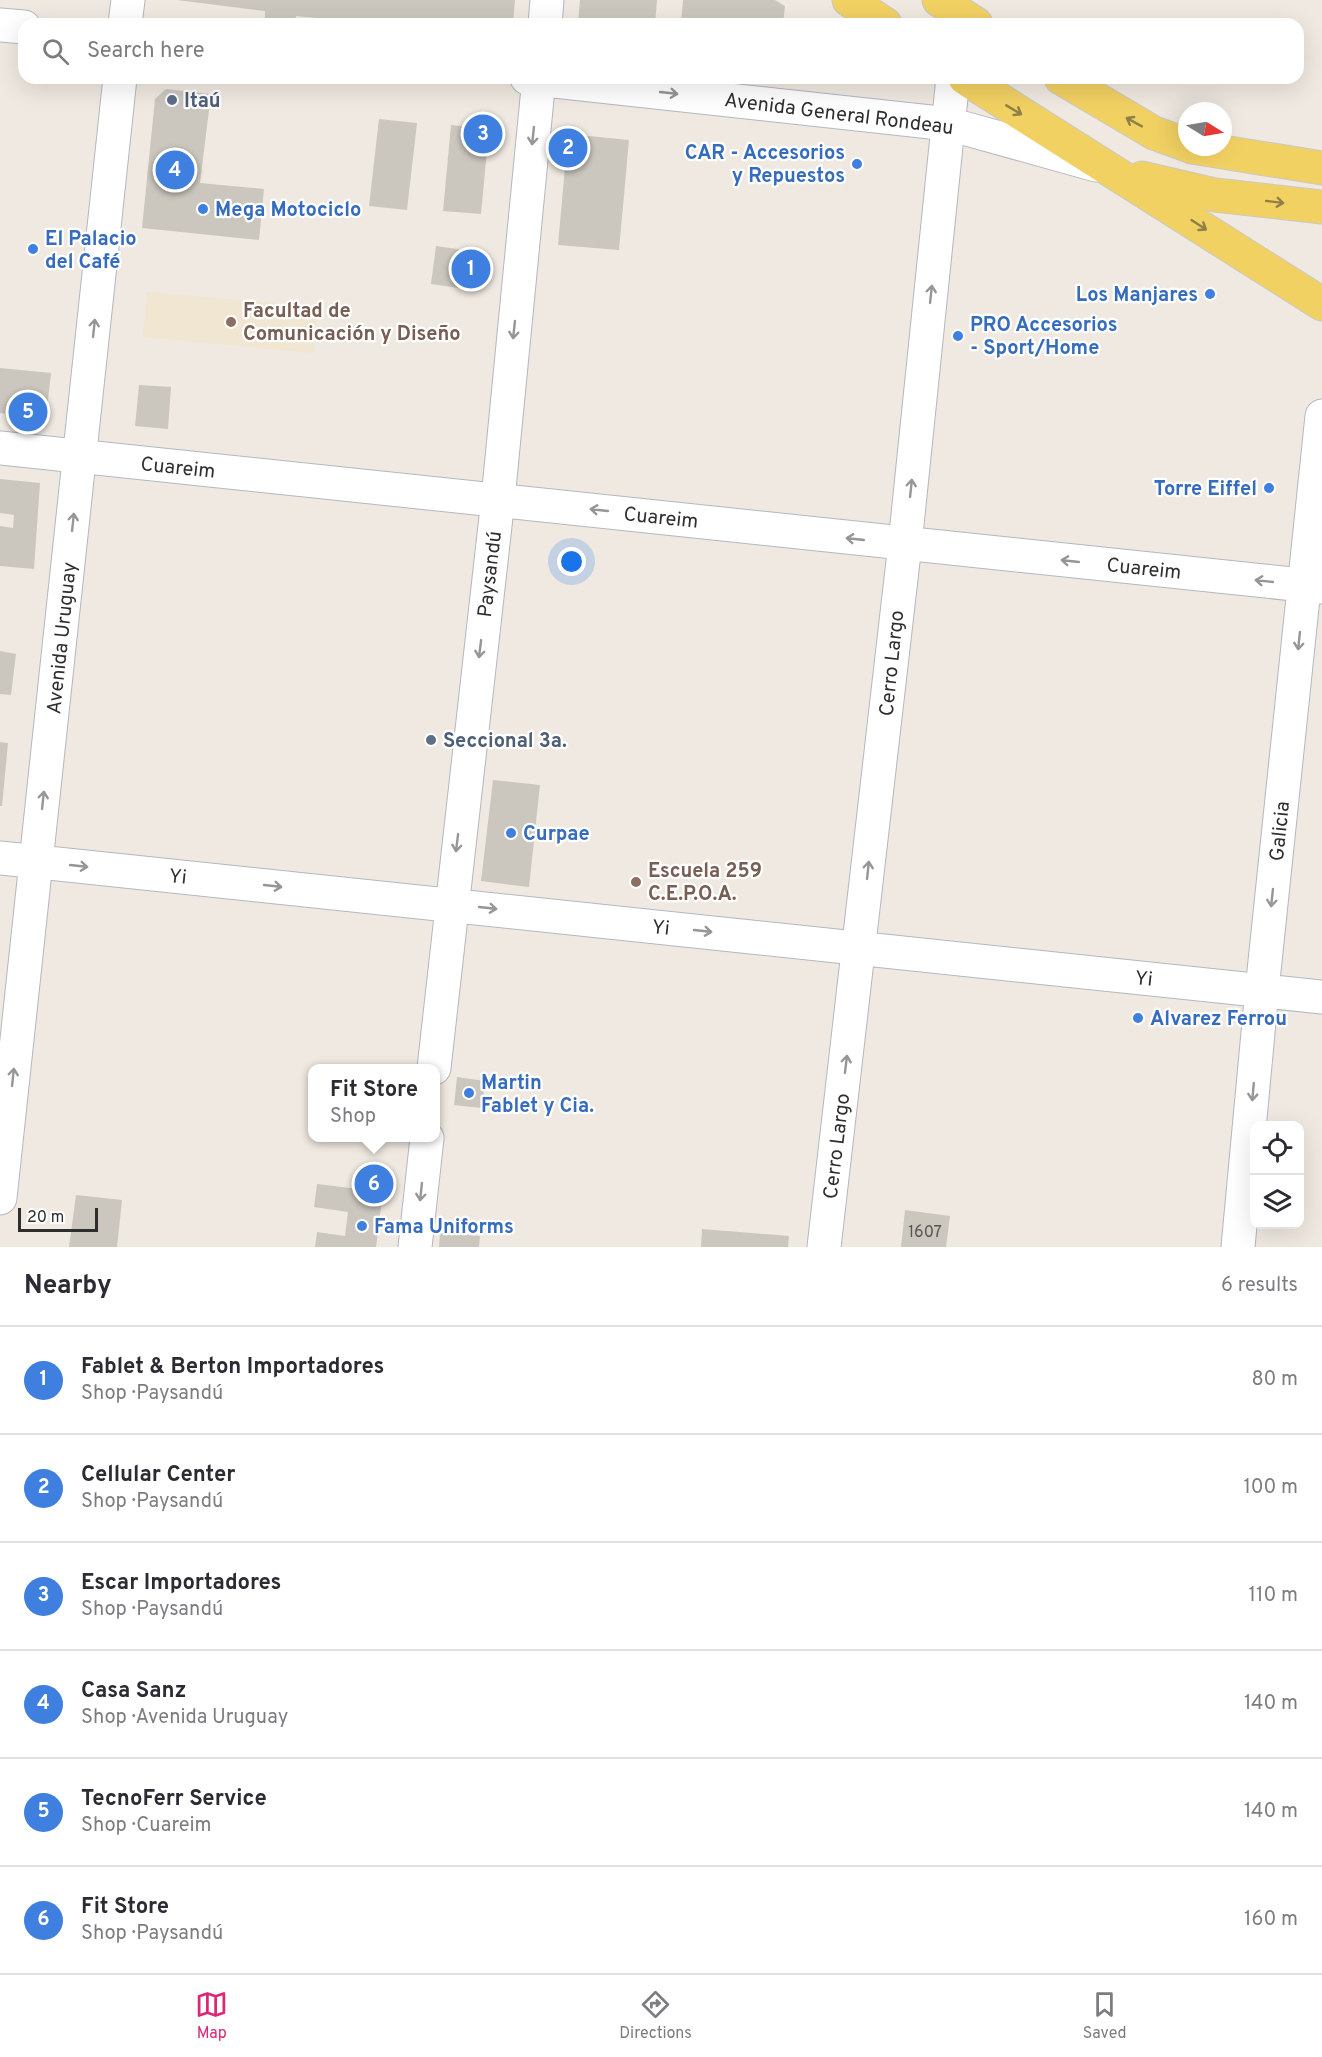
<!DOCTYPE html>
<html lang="en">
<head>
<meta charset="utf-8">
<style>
  body { margin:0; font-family:Overpass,sans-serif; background:#f2f2f3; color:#2b2b33 }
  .controls { position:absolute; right:18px; bottom:18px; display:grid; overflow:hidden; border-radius:12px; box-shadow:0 6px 24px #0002 }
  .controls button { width:54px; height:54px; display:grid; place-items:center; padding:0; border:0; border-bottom:2px solid #e1e1e2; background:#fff; color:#2b2b33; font:30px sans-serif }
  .compass { position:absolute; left:1178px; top:102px; width:54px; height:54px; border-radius:50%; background:#fff; box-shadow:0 6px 24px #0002; rotate:101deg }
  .scale { position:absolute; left:18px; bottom:15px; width:80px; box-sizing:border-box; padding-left:6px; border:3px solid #2e2e2e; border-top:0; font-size:16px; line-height:21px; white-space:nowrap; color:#2e2e2e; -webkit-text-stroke:4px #fff; paint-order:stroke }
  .you { position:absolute; left:572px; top:562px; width:21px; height:21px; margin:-15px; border:4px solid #fff; border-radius:50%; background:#1a73e8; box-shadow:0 0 0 9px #1a73e833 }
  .badge { display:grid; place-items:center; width:39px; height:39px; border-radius:50%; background:#db2777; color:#fff; font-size:20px; font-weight:700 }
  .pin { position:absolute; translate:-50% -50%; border:3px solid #fff; box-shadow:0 2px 6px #0006 }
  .popup { position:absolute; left:308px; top:1064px; width:132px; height:78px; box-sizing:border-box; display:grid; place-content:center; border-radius:12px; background:#fff; filter:drop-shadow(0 2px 4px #0005); font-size:20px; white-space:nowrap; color:#7c7c81 }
  .popup b { font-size:22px; color:#2b2b33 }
  .popup::after { content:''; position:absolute; left:50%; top:100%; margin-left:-12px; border:12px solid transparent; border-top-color:#fff }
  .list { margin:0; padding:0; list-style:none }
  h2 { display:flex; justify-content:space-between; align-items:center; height:78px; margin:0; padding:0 24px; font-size:26px }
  h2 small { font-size:20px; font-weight:400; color:#7c7c81 }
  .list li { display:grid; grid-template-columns:39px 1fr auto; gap:18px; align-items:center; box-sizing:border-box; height:108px; padding:0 24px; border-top:2px solid #e1e1e2 }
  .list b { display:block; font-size:22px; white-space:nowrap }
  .list p { margin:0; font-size:20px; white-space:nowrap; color:#7c7c81 }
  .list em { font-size:20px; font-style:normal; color:#7c7c81 }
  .icon { flex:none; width:33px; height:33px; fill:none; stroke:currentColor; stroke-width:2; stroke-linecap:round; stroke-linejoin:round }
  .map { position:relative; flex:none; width:1322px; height:1247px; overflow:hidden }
  .search { position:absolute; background:#fff; box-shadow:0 6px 24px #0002; left:18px; right:18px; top:18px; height:66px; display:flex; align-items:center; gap:15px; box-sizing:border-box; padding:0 21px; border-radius:18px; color:#7c7c81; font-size:22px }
  .sheet { height:726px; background:#fff }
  nav { display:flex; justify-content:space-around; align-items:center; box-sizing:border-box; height:84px; border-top:2px solid #e1e1e2; background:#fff; font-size:16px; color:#7c7c81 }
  nav a { display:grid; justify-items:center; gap:3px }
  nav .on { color:#db2777 }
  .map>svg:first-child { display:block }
  .education { fill:#f0e6d1 }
  .building { fill:#cbc7bf }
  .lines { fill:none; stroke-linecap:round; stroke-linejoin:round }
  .minor-casing { stroke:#b4b7c1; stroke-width:35 }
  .major-casing { stroke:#c9c9c9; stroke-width:35 }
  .minor { stroke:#fff; stroke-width:33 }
  .major { stroke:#f2d163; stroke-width:33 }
  .oneway { stroke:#969696 }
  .oneway2 { stroke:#908048 }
  .service-dot { fill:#5c6f8a; stroke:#fff; stroke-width:2 }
  .shop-dot { fill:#3f7fe0; stroke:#fff; stroke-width:2 }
  .education-dot { fill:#8d6e63; stroke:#fff; stroke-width:2 }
  .labels { text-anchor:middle; stroke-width:4.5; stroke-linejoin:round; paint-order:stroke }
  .number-label { font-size:16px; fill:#555452 }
  .service-label { font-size:20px; font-weight:bold; fill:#4e5e75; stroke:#fff; text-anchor:start }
  .street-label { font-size:20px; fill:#2e2e2e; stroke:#fff }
  .shop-label { font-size:20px; font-weight:bold; fill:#366cbe; stroke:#fff; text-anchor:start }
  .education-label { font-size:20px; font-weight:bold; fill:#785e54; stroke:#fff; text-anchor:start }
</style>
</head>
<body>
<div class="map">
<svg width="1322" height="1247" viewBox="0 0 1322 1247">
  <rect width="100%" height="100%" fill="#efe9e1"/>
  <path class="education" d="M 147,292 L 318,307 L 314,353 L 143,337 Z"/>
  <path class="building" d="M 177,0 L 515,0 L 513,24 L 378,24 L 340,20 L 340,24 L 315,24 L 316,18 L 296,16 L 295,21 L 265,18 L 265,11 Z
    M 580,0 L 657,0 L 655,24 L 578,23 Z
    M 683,0 L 775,0 L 785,6 L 783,24 L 681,24 Z
    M 166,89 L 211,94 L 200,183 L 264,189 L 259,240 L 142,228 L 155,99 Z
    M 379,119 L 417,123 L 407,210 L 369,206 Z
    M 451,125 L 489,129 L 481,214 L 443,211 Z
    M 568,134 L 629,140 L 619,250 L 558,245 Z
    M 436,246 L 478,252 L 472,290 L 431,284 Z
    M 0,368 L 51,373 L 46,418 L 0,413 Z
    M 139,385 L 171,387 L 168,429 L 135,426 Z
    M 0,479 L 40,483 L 34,569 L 0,566 L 0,526 L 13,528 L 14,515 L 0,513 Z
    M 0,651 L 16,654 L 11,695 L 0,694 Z
    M 0,742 L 8,743 L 2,806 L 0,806 Z
    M 493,780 L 540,785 L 529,887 L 481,881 Z
    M 457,1077 L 485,1081 L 482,1108 L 454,1105 Z
    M 317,1184 L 383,1192 L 376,1247 L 315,1247 L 317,1232 L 345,1236 L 348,1212 L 314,1207 Z
    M 76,1195 L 122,1200 L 117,1247 L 69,1247 Z
    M 905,1210 L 950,1216 L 946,1247 L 901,1247 Z
    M 702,1229 L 789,1236 L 788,1247 L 701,1247 Z
    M 440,1233 L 480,1236 L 479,1247 L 439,1247 Z"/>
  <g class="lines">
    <g class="minor-casing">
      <path id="minor" d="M 125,24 L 128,0
        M 545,24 L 547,0
        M 0,25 L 24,27
        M 527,78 L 949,124 L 1096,165
        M 0,448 L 1322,587
        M 0,858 L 1322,997
        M 434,1068 L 498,499 L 539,78
        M 0,1198 L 120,78
        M 415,1247 L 427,1138
        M 824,1247 L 905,544 L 953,78
        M 1238,1247 L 1262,990 L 1322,416"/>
    </g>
    <g class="major-casing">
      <path id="major" d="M 849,0 L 885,24
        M 939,0 L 976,24
        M 965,78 L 1322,304
        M 1061,78 L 1154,133 L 1187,145
        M 1192,147 L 1322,168
        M 1142,178 L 1215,195 L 1322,207"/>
    </g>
    <use href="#minor" class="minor"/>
    <use href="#major" class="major"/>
  </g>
  <defs><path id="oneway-shaft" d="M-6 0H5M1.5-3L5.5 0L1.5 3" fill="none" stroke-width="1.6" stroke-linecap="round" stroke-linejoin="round" transform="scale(1.5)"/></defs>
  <g class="oneway">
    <use href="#oneway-shaft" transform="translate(669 93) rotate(6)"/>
    <use href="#oneway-shaft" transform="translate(533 136) rotate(96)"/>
    <use href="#oneway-shaft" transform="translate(931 294) rotate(-84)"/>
    <use href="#oneway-shaft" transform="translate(94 328) rotate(-84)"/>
    <use href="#oneway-shaft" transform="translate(514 330) rotate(96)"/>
    <use href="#oneway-shaft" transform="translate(911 488) rotate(-84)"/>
    <use href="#oneway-shaft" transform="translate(599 510) rotate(-174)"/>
    <use href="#oneway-shaft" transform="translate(73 522) rotate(-84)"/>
    <use href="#oneway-shaft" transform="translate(855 539) rotate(-174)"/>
    <use href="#oneway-shaft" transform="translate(1070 561) rotate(-174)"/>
    <use href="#oneway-shaft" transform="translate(1264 581) rotate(-174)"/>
    <use href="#oneway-shaft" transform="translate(1299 641) rotate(96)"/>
    <use href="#oneway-shaft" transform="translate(480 649) rotate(97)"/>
    <use href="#oneway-shaft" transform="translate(43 800) rotate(-84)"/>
    <use href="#oneway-shaft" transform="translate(457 843) rotate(97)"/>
    <use href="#oneway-shaft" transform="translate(79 866) rotate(6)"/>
    <use href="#oneway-shaft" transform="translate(868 870) rotate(-84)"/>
    <use href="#oneway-shaft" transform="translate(273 886) rotate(6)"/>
    <use href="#oneway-shaft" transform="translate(1272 898) rotate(96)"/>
    <use href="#oneway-shaft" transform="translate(488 908) rotate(6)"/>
    <use href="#oneway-shaft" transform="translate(703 931) rotate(6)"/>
    <use href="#oneway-shaft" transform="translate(846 1064) rotate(-83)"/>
    <use href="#oneway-shaft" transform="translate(13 1077) rotate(-84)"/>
    <use href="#oneway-shaft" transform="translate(1253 1092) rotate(95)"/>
    <use href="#oneway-shaft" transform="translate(421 1192) rotate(96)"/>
  </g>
  <g class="oneway2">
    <use href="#oneway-shaft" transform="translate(1014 110) rotate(31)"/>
    <use href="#oneway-shaft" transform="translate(1134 122) rotate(-151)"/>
    <use href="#oneway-shaft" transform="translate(1275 202) rotate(7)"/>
    <use href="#oneway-shaft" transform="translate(1199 225) rotate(33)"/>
  </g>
  <g class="service-dot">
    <circle cx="172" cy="100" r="6"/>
    <circle cx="431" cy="740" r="6"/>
  </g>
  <g class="shop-dot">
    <circle cx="857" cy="164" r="6"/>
    <circle cx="203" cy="209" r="6"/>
    <circle cx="33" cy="249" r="6"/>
    <circle cx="1210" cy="294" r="6"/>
    <circle cx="958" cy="336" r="6"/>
    <circle cx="1269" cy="488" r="6"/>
    <circle cx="511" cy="833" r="6"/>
    <circle cx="1138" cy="1018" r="6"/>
    <circle cx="469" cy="1093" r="6"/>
    <circle cx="362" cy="1226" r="6"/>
  </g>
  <g class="education-dot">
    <circle cx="231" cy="322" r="6"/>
    <circle cx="636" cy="882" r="6"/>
  </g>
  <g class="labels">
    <g class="number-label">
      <text x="925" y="1237">1607</text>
    </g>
    <g class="service-label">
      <text x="184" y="107">Itaú</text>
      <text x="443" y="747">Seccional 3a.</text>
    </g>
    <g class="street-label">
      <text transform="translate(839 113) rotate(7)" y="7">Avenida General Rondeau</text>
      <text transform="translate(178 467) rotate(6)" y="7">Cuareim</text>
      <text transform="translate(661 517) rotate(6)" y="7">Cuareim</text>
      <text transform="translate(1144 568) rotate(6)" y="7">Cuareim</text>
      <text transform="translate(489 574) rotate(-83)" y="7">Paysandú</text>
      <text transform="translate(61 638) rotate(-84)" y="7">Avenida Uruguay</text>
      <text transform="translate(891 663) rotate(-84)" y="7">Cerro Largo</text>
      <text transform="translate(1279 831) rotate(-84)" y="7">Galicia</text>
      <text transform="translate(178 876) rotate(6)" y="7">Yi</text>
      <text transform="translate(661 927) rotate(6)" y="7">Yi</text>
      <text transform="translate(1144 978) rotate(6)" y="7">Yi</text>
      <text transform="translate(836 1146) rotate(-83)" y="7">Cerro Largo</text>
    </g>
    <g class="shop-label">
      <text x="845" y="159" text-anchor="end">CAR - Accesorios<tspan x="845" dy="23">y Repuestos</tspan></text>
      <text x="215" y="216">Mega Motociclo</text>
      <text x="45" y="245">El Palacio<tspan x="45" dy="23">del Café</tspan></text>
      <text x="1198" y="301" text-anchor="end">Los Manjares</text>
      <text x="970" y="331">PRO Accesorios<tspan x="970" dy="23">- Sport/Home</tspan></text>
      <text x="1257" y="495" text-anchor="end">Torre Eiffel</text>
      <text x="523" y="840">Curpae</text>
      <text x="1150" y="1025">Alvarez Ferrou</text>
      <text x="481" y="1089">Martin<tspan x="481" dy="23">Fablet y Cia.</tspan></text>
      <text x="374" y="1233">Fama Uniforms</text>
    </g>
    <g class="education-label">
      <text x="243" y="317">Facultad de<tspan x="243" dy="23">Comunicación y Diseño</tspan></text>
      <text x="648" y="877">Escuela 259<tspan x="648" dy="23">C.E.P.O.A.</tspan></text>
    </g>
  </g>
</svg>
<div class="controls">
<button><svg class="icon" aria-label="locate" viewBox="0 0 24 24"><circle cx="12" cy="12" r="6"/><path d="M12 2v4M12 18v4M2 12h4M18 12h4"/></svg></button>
<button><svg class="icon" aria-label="layers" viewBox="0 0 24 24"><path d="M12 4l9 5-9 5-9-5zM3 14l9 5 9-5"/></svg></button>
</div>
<svg class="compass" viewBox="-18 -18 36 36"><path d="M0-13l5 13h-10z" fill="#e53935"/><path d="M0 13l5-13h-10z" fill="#7c7c81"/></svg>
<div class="scale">20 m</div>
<div class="you"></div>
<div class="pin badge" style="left:471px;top:269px;background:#3f7fe0">1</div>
<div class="pin badge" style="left:568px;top:148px;background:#3f7fe0">2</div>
<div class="pin badge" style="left:483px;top:134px;background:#3f7fe0">3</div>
<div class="pin badge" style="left:175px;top:170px;background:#3f7fe0">4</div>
<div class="pin badge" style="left:28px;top:412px;background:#3f7fe0">5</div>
<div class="pin badge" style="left:374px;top:1184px;background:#3f7fe0">6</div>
<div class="popup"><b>Fit Store</b>Shop</div>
<div class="search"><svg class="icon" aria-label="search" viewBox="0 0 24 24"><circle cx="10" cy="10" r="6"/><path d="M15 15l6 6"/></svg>Search here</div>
</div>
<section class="sheet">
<h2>Nearby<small>6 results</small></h2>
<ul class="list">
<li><span class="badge" style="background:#3f7fe0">1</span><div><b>Fablet &amp; Berton Importadores</b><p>Shop · Paysandú</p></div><em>80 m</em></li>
<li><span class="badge" style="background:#3f7fe0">2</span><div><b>Cellular Center</b><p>Shop · Paysandú</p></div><em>100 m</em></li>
<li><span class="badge" style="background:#3f7fe0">3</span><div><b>Escar Importadores</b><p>Shop · Paysandú</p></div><em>110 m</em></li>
<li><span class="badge" style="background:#3f7fe0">4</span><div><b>Casa Sanz</b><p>Shop · Avenida Uruguay</p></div><em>140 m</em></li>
<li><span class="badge" style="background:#3f7fe0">5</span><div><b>TecnoFerr Service</b><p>Shop · Cuareim</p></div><em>140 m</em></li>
<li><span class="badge" style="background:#3f7fe0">6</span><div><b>Fit Store</b><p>Shop · Paysandú</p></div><em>160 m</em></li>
</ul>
</section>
<nav>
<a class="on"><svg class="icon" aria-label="map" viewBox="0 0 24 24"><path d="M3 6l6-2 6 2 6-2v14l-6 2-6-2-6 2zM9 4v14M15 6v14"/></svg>Map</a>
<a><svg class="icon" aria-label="directions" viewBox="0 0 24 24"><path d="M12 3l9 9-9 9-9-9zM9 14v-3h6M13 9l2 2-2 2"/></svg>Directions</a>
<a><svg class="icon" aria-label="saved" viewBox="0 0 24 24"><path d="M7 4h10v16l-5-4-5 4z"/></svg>Saved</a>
</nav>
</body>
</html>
